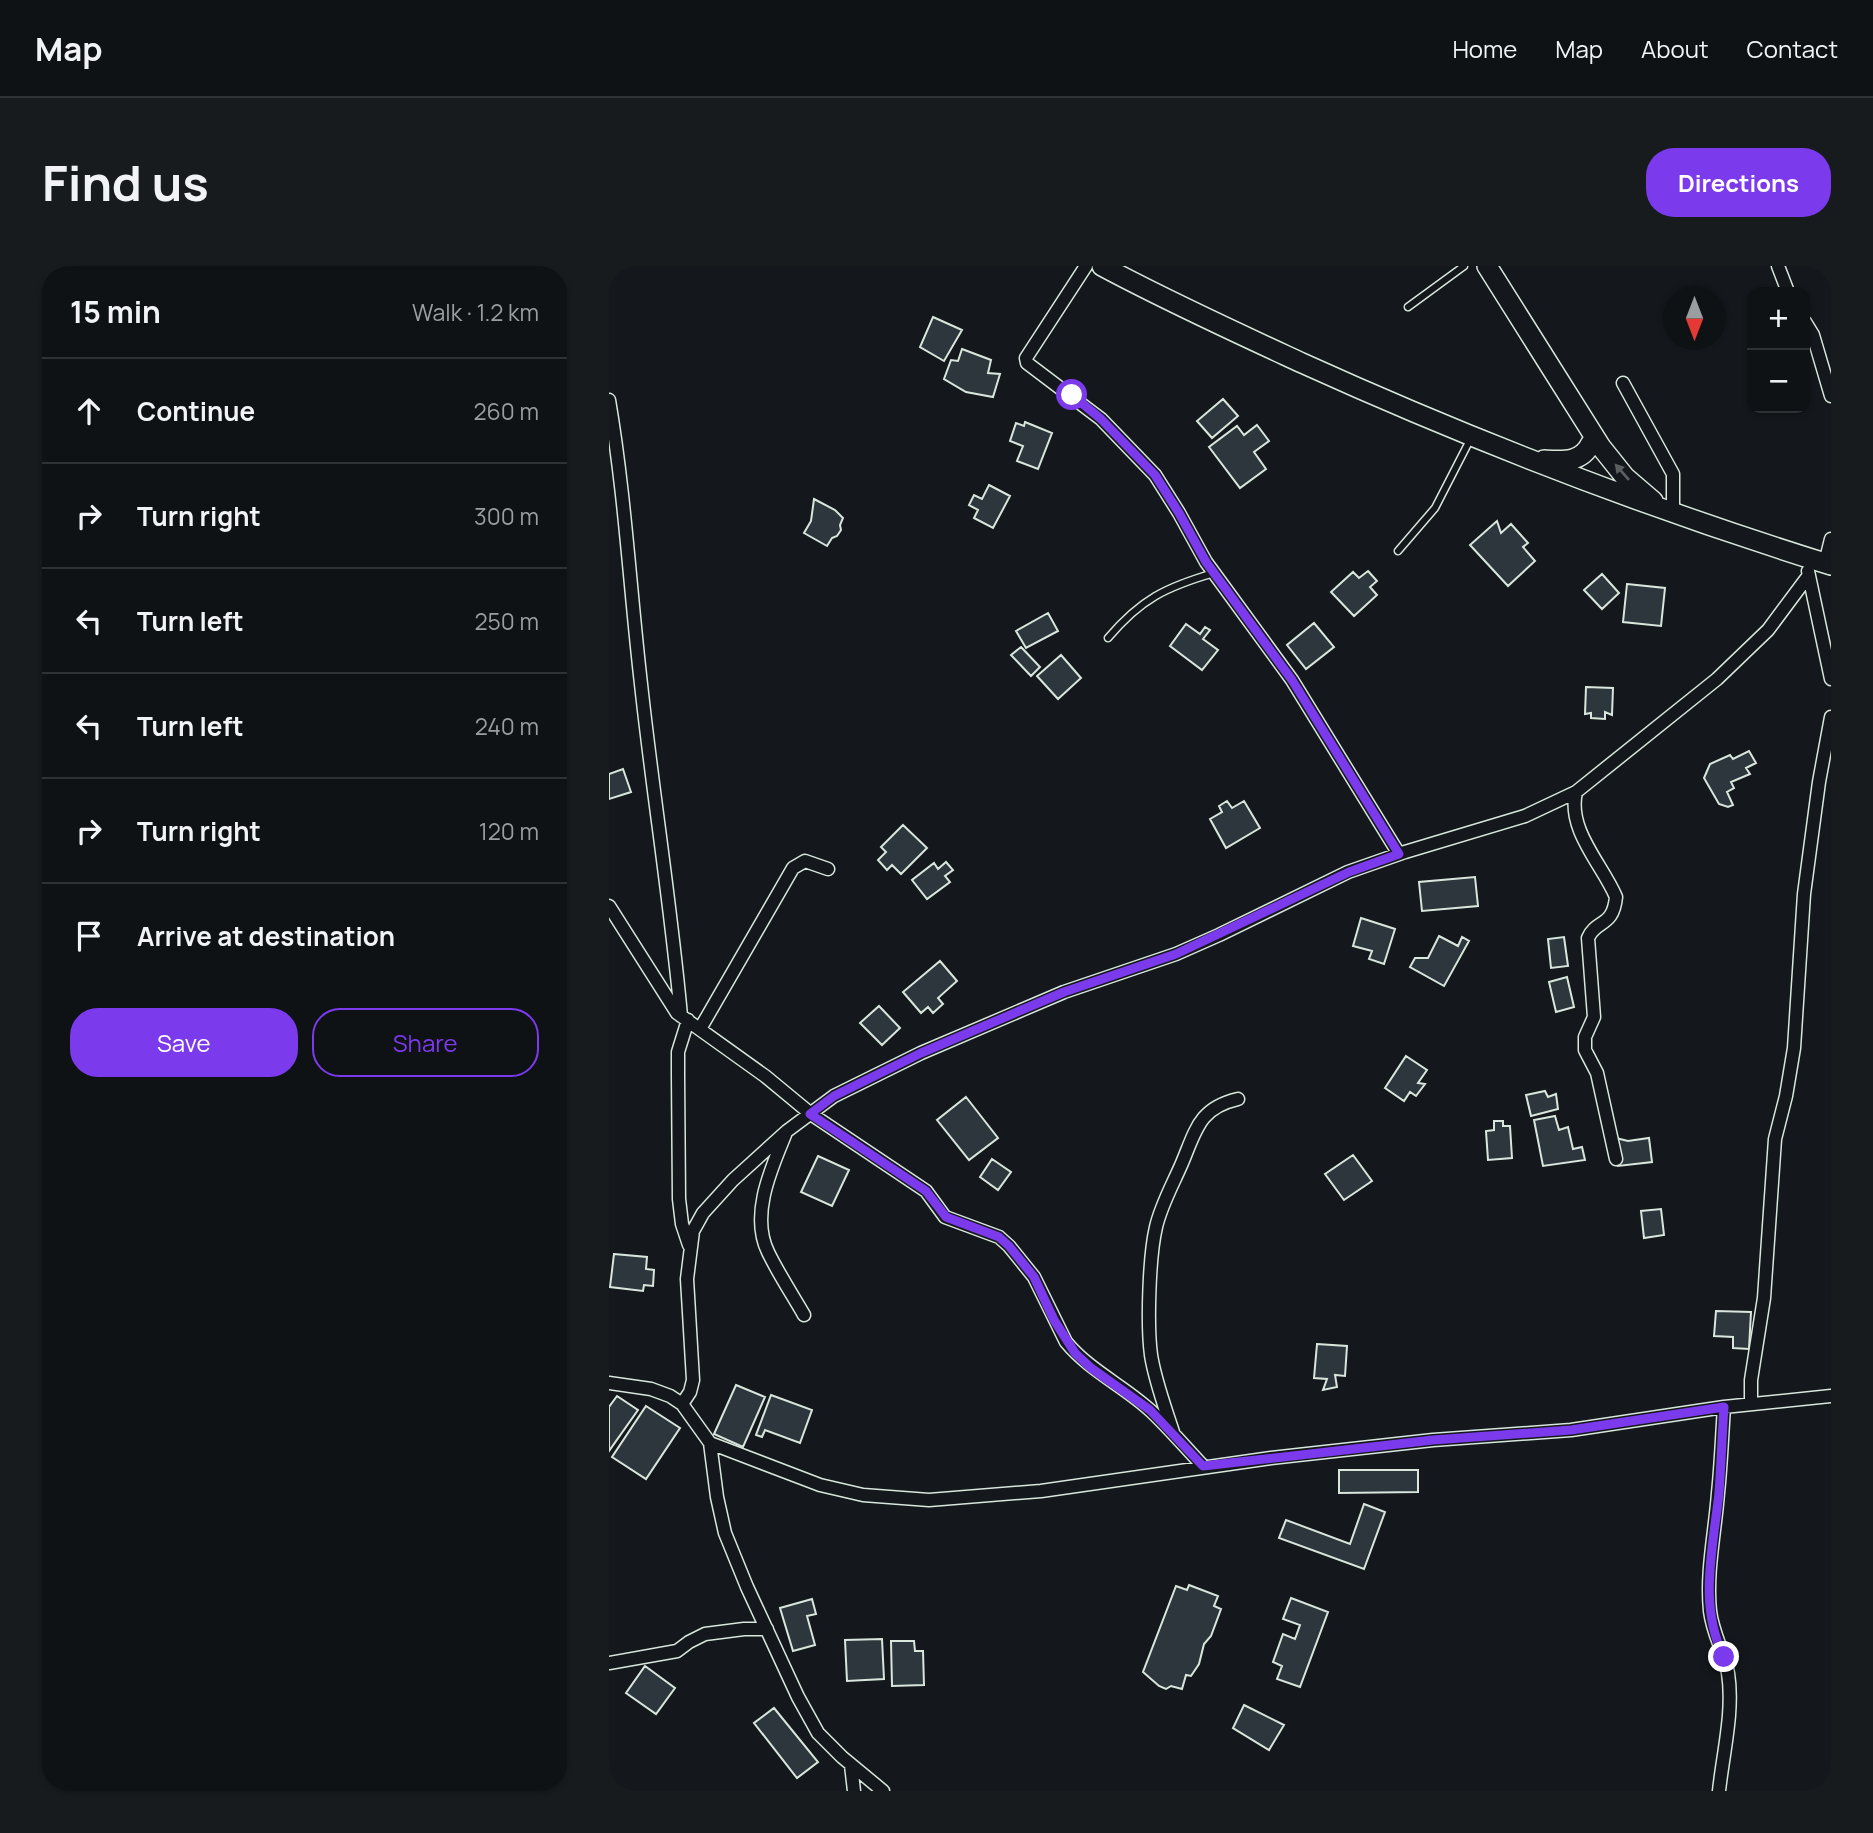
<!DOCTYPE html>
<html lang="en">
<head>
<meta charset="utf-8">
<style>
  body { margin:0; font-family:Manrope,sans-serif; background:#181b1e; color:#f1f3f6 }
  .controls { position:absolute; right:21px; top:21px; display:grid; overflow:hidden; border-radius:14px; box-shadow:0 2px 5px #0004 }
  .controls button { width:63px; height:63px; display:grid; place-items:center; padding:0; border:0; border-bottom:2px solid #2f3234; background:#0f1215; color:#f1f3f6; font:35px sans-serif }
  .compass { position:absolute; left:1054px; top:21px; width:63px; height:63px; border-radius:50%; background:#0f1215; box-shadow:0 2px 5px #0004; rotate:180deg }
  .stop { position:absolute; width:21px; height:21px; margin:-16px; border:5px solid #7c3aed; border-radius:50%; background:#fff }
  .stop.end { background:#7c3aed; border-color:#fff; box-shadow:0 2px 7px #0008 }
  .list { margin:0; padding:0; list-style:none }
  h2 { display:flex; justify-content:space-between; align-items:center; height:91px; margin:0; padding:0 28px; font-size:30px }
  h2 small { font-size:23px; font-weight:400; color:#9b9ea0 }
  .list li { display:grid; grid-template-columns:46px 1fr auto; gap:21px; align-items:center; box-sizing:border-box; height:105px; padding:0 28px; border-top:2px solid #2f3234 }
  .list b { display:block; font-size:26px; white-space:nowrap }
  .list em { font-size:23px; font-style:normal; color:#9b9ea0 }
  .actions { display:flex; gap:14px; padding:21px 28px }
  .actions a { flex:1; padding:16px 0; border:2px solid #7c3aed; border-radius:28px; text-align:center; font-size:24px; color:#7c3aed }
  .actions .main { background:#7c3aed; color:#fff }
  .icon { flex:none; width:38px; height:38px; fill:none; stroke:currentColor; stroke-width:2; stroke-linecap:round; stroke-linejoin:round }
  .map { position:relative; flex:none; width:1222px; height:1525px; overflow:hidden; border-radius:28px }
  header { display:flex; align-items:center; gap:42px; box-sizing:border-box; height:98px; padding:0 35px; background:#0f1215; border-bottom:2px solid #2f3234 }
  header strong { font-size:33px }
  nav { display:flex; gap:38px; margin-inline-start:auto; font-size:24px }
  .intro { display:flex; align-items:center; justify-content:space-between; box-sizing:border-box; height:168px; padding:0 42px }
  h1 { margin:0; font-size:49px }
  .button { padding:18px 32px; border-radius:28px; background:#7c3aed; color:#fff; font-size:24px; font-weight:700 }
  main { display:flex; gap:42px; padding:0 42px }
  aside { flex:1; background:#0f1215; border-radius:28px; box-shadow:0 2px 5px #0004 }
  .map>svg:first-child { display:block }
  .building { fill:#2c363c; stroke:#d8e6dc; stroke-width:2 }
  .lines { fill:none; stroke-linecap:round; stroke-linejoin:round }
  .lane-casing { stroke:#d8e6dc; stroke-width:9 }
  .street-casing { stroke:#d8e6dc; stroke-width:15 }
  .secondary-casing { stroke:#d8e6dc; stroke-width:22 }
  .lane { stroke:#14181c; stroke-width:6 }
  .street { stroke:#14181c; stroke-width:12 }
  .secondary { stroke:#14181c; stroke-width:19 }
  .oneway { fill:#59605f }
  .route { stroke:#7c3aed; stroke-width:9 }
</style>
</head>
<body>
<header>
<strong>Map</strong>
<nav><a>Home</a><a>Map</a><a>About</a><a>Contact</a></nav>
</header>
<div class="intro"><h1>Find us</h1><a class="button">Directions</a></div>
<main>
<aside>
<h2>15 min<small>Walk · 1.2 km</small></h2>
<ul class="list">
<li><svg class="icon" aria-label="ahead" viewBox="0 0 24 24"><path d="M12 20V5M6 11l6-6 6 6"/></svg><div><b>Continue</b></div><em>260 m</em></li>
<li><svg class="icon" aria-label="right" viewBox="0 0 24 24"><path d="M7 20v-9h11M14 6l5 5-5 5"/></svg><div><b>Turn right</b></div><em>300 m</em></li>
<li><svg class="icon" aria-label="left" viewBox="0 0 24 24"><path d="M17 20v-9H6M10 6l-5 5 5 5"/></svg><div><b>Turn left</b></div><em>250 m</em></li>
<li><svg class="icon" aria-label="left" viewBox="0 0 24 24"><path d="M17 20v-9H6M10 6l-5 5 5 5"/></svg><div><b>Turn left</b></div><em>240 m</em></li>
<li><svg class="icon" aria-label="right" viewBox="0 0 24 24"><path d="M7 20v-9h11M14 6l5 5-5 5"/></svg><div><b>Turn right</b></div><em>120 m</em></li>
<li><svg class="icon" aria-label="arrive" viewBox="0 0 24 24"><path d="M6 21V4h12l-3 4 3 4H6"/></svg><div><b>Arrive at destination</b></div></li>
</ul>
<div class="actions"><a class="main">Save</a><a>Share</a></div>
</aside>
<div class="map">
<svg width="1222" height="1525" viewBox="0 0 1222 1525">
  <rect width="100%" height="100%" fill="#14181c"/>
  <path class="building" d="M 324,51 L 353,64 L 335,95 L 311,81 Z
    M 353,83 L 382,94 L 379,107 L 391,108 L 384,131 L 357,126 L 335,113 L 342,94 L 349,95 Z
    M 614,133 L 629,150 L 603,172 L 588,155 Z
    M 416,156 L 443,167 L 429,203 L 408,195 L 414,180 L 401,175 L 407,157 L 415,160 Z
    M 648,159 L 660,175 L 645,186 L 657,203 L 631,222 L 600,181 L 628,160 L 635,169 Z
    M 380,219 L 401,230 L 384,262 L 365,252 L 369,244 L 360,239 L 365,229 L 373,233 Z
    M 205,233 L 226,244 L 234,252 L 231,259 L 232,264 L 228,270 L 223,272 L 218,280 L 195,267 L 202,255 Z
    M 888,255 L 892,267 L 902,258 L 919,277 L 914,281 L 926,295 L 899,320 L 861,279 Z
    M 759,305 L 768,315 L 761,321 L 768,329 L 745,350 L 722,326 L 744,306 L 750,312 Z
    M 993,308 L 1010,327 L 993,343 L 975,324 Z
    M 1018,318 L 1056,322 L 1052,360 L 1014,356 Z
    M 439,347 L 449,365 L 417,382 L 407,365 Z
    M 705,357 L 725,381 L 697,403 L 678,379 Z
    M 577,358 L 591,368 L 596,361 L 601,364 L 594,373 L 609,384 L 593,404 L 561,380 Z
    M 412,381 L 431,401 L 422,410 L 402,389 Z
    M 452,389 L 472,412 L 449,433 L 428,410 Z
    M 977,421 L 1004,422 L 1003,449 L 996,446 L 996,453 L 982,452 L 982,447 L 976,448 Z
    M 1140,485 L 1147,497 L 1137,502 L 1141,508 L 1122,516 L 1125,522 L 1118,526 L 1124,539 L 1119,541 L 1110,538 L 1095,512 L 1101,498 L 1121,489 L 1124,493 Z
    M 14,503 L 22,526 L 0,533 L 0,508 Z
    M 618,535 L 623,542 L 635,535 L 651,562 L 617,582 L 601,553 L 613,546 L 610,540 Z
    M 294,559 L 318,582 L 292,608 L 283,599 L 278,604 L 269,594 L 277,586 L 272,581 Z
    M 337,596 L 344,604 L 336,610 L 341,616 L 318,633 L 303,614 L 325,597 L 329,603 Z
    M 866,611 L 869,640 L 813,645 L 810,616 Z
    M 752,652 L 786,663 L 775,698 L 760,693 L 763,685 L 744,680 Z
    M 830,670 L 849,680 L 853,671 L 860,675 L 835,720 L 801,701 L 806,692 L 819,692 Z
    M 955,671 L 959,700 L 942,702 L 939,673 Z
    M 331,695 L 348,715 L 329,732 L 334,738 L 324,747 L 319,741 L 312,747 L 294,726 Z
    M 958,711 L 965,741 L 947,746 L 940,716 Z
    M 270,740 L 291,762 L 273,779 L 251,757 Z
    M 797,790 L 818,804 L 809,817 L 816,818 L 807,830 L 801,826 L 795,835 L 776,822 Z
    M 936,825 L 939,831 L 947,828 L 949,843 L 922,850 L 917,829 Z
    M 357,831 L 389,872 L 360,894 L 328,854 Z
    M 946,850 L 950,864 L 959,861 L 964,883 L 973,881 L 976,894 L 934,900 L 925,854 Z
    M 885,855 L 894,855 L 894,860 L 901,860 L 903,892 L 879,894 L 877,865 L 885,864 Z
    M 1007,872 L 1019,875 L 1040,872 L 1043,896 L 1009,900 Z
    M 744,889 L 763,915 L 735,934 L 716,908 Z
    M 209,890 L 240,904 L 223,940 L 192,926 Z
    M 383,893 L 402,906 L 389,924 L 371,911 Z
    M 1052,943 L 1055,969 L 1035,972 L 1032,945 Z
    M 5,988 L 38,991 L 37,1003 L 45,1004 L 44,1020 L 35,1019 L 34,1025 L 1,1021 Z
    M 1107,1045 L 1142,1046 L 1140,1083 L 1124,1082 L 1124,1071 L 1105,1070 Z
    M 708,1078 L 738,1080 L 736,1110 L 726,1109 L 728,1121 L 714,1124 L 718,1113 L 705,1112 Z
    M 127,1119 L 156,1131 L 134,1181 L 105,1168 Z
    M 162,1129 L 203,1144 L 191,1177 L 156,1164 L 153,1171 L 147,1169 Z
    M 8,1130 L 29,1144 L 0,1185 L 0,1141 Z
    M 37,1140 L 71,1162 L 37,1213 L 3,1191 Z
    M 730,1204 L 809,1204 L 809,1226 L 730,1227 Z
    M 755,1238 L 776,1246 L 755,1303 L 670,1272 L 677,1254 L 741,1278 Z
    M 580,1319 L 609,1330 L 605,1340 L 612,1343 L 602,1370 L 595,1378 L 590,1398 L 582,1410 L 577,1409 L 573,1423 L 562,1420 L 557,1423 L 550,1420 L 534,1406 L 567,1320 L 578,1324 Z
    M 682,1332 L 719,1346 L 691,1421 L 668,1413 L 673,1400 L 664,1396 L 674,1368 L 686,1373 L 691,1359 L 674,1353 Z
    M 203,1333 L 207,1348 L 198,1350 L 206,1379 L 184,1385 L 171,1342 Z
    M 273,1373 L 275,1413 L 238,1415 L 236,1374 Z
    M 282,1375 L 305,1375 L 306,1385 L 314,1385 L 315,1419 L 283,1420 Z
    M 36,1400 L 66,1422 L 47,1448 L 17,1427 Z
    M 635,1439 L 675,1459 L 660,1484 L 624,1462 Z
    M 165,1442 L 209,1496 L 188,1512 L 145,1457 Z"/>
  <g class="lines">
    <g class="lane-casing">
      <path id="lane" d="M 799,41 L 855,0
        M 789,285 L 826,242 L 862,172
        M 499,372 C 532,333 557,321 605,307"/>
    </g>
    <g class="street-casing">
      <path id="street" d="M 477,0 L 417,92 L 418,97 L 492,153 L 546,209 L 570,247 L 597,296 L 683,414 L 790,588
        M 1169,0 L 1179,26
        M 1196,56 L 1204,69 L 1222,130
        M 1014,117 L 1064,208 L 1064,247
        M 0,134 C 16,228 21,323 32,418 C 44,529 62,639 72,750
        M 1216,297 L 1222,273
        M 1199,305 L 1222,413
        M 0,640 L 68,747 L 156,810 L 202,848 L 317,925 L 336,951 L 390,971 L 400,980 L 425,1011 L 457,1076 C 481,1105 515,1120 542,1145 C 560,1162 577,1182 594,1200
        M 79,754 L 69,786 L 69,809 L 70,933 L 73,958 L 80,979
        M 91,763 L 184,602 L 196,595 L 219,603
        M 176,869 C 162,903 141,949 159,986 C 169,1007 183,1028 195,1049
        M 1007,893 L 988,807 L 976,784 L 976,771 L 985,751 L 979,672 C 987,653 1004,662 1007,631 C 993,598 958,564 967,526 L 1108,413 L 1159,364 L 1200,309
        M 0,1117 L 42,1123 L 61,1130 L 73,1138 L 101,1177 L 211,1219 L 254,1229 L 320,1234 L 432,1225 L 662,1192 L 824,1174 L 962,1164 L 1115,1141 L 1222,1130
        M 73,1138 L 81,1126 L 84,1114 L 78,1013 L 84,965 L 94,947 L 124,914 L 178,865 L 225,830 L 312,787 L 455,726 L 567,688 L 610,669 L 739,606 L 796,586 L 916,550 L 967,526
        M 1142,1138 L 1142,1114 L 1155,1032 L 1166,873 L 1177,830 L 1185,782 L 1195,628 L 1210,516 L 1222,451
        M 564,1166 C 556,1141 546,1115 542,1089 C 538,1059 540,991 547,961 C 552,939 564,918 573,897 C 587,864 590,842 629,833
        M 101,1177 L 108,1231 L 116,1267 L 138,1321 L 189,1431 L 209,1467 L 233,1491 L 274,1525
        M 0,1397 L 68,1385 L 80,1376 L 96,1368 L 135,1363 L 158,1363
        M 242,1499 L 245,1525
        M 1110,1525 C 1114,1487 1125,1445 1119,1407 C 1115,1385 1104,1369 1101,1345 C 1097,1306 1106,1267 1109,1227 C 1112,1199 1113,1170 1115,1141"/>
    </g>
    <g class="secondary-casing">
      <path id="secondary" d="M 493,0 C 558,35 626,66 693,97 C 865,175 1042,243 1222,299
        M 878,0 L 992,181 L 1016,211 L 1044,235
        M 935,194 C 954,195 973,197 982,177"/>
    </g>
    <use href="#lane" class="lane"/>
    <use href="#street" class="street"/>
    <use href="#secondary" class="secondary"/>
  </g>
  <defs><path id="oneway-solid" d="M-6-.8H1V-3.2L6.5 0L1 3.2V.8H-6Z" transform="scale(1.75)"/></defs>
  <use class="oneway" href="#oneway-solid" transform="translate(1013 206) rotate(-131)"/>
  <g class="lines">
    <path class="route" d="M 463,129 L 492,153 L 546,209 L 570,247 L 597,296 L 683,414 L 790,588 L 740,606 L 567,688 L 455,726 L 312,787 L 225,830 L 201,848 L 317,925 L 337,951 L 390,971 L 400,980 L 425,1011 L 445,1054 L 466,1087 L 482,1102 L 541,1144 L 594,1200 L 824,1174 L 962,1164 L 1115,1141 C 1113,1170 1112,1199 1110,1227 C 1104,1282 1089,1340 1115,1391"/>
  </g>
</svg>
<div class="controls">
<button>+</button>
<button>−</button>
</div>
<svg class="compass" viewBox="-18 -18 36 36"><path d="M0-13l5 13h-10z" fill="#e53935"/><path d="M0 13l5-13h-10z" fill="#9b9ea0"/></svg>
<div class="stop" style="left:463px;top:129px"></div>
<div class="stop end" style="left:1115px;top:1391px"></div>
</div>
</main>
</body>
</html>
